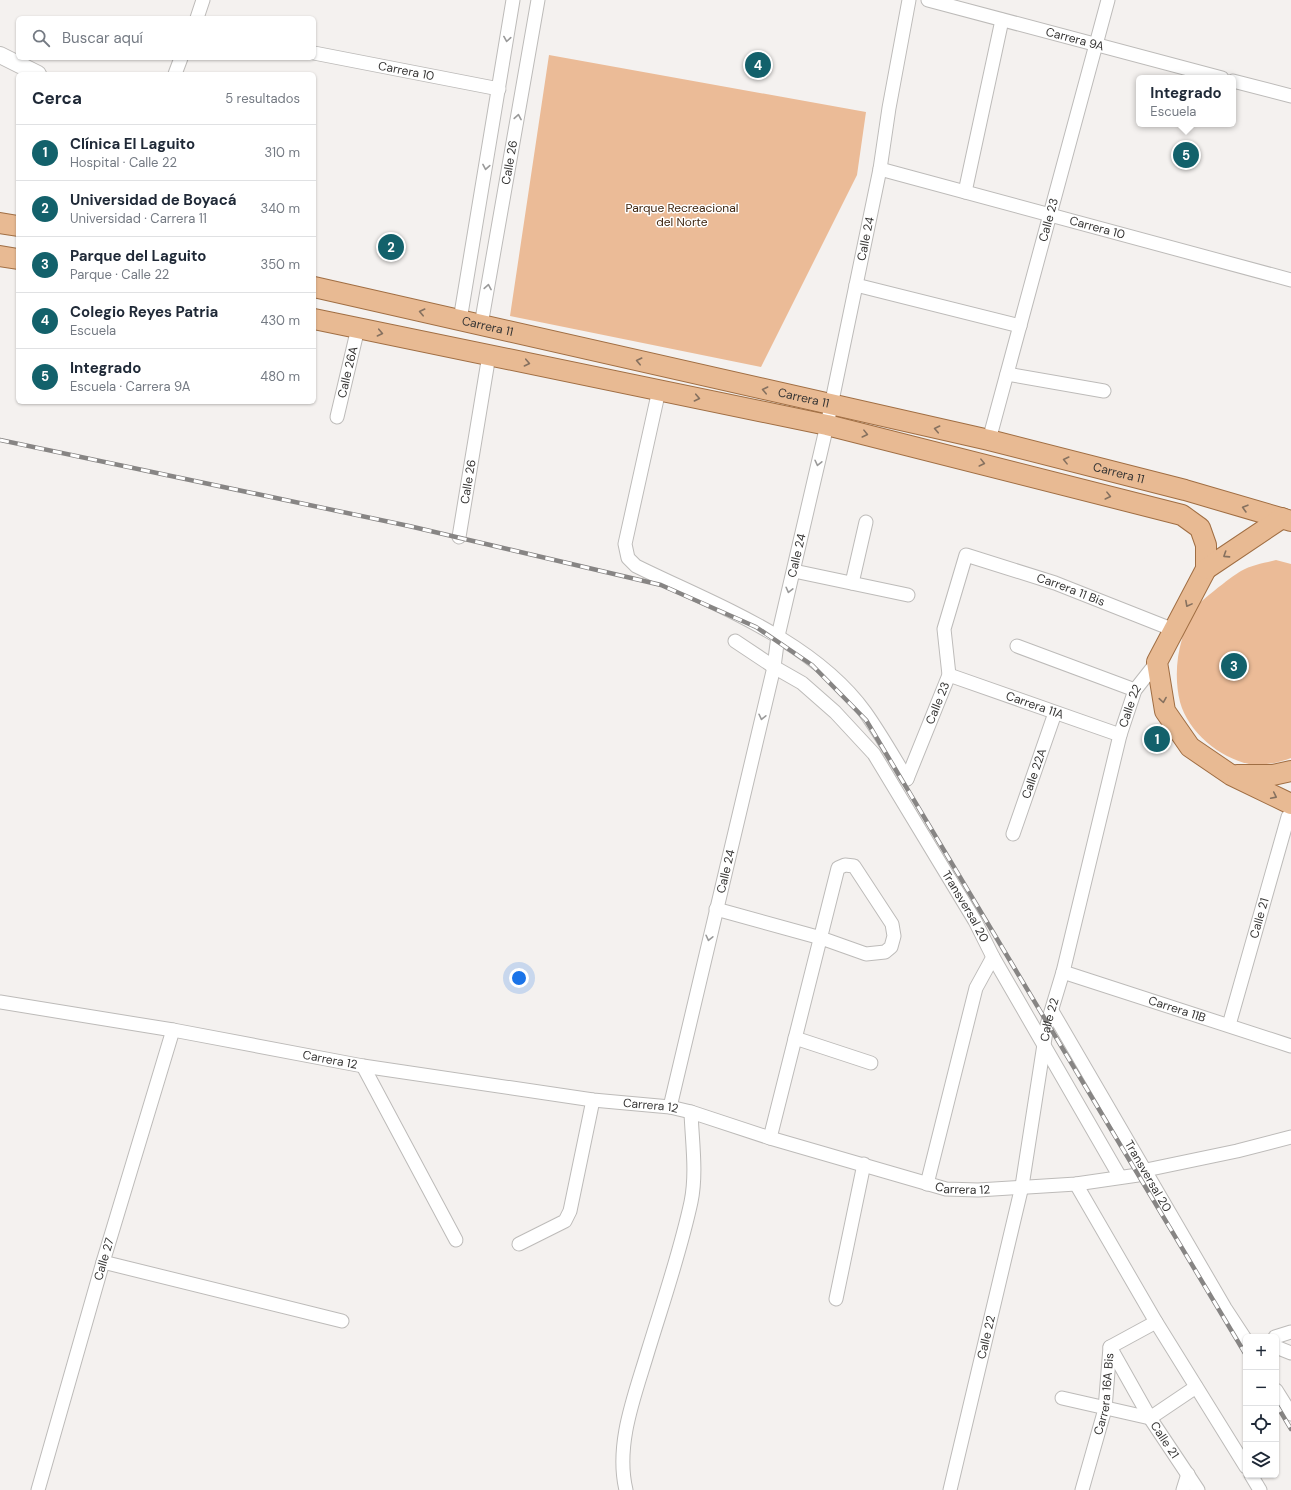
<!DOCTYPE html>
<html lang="es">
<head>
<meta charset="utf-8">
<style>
  body { margin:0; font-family:"DM Sans",sans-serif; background:#f6f6f7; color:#1f2937 }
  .controls { position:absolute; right:12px; bottom:12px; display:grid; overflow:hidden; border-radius:6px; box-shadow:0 1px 3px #0004 }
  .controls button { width:36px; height:36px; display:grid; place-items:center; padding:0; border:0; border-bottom:1px solid #e0e1e3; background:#fff; color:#1f2937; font:20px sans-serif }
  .you { position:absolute; left:519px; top:978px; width:14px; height:14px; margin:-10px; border:3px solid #fff; border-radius:50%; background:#1a73e8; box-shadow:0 0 0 6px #1a73e833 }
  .badge { display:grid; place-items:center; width:26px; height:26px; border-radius:50%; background:#13616b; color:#fff; font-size:13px; font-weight:700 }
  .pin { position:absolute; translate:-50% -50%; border:2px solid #fff; box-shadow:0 1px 4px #0006 }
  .popup { position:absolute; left:1136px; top:75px; width:100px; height:52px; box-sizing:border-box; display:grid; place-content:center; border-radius:6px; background:#fff; filter:drop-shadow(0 1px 3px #0005); font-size:13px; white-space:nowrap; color:#747a83 }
  .popup b { font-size:15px; color:#1f2937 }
  .popup::after { content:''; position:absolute; left:50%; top:100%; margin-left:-8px; border:8px solid transparent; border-top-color:#fff }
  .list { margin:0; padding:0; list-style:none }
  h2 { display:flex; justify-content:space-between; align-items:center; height:52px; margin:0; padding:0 16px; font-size:17px }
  h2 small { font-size:13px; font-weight:400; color:#747a83 }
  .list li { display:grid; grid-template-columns:26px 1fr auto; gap:12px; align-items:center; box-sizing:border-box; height:56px; padding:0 16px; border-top:1px solid #e0e1e3 }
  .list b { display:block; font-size:15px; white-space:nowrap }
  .list p { margin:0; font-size:13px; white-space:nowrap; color:#747a83 }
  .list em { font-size:13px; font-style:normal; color:#747a83 }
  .icon { flex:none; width:22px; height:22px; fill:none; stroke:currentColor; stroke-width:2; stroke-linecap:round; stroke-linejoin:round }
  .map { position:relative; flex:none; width:1291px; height:1490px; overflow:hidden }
  .search { position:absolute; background:#fff; box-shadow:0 1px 3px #0004; left:16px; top:16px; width:300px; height:44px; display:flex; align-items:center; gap:10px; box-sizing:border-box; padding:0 14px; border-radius:6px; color:#747a83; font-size:15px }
  .panel { position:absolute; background:#fff; box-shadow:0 1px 3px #0004; left:16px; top:72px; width:300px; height:332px; border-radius:6px }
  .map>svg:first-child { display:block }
  .green { fill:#ebbb97 }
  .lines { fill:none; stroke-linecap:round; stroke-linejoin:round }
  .minor-casing { stroke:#bdbbb9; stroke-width:15 }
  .tertiary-casing { stroke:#bdbbb9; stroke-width:18 }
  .primary-casing { stroke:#a06e43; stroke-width:22 }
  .minor { stroke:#fff; stroke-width:13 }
  .tertiary { stroke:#fff; stroke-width:16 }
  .primary { stroke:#e8ba93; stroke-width:20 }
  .rail-casing { stroke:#878584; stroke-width:4.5 }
  .rail { stroke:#fff; stroke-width:3; stroke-dasharray:9; stroke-linecap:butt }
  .oneway { stroke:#9a9a9a }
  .oneway2 { stroke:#86715f }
  .labels { text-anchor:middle; stroke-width:3; stroke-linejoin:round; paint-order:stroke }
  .street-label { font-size:12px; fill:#363534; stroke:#fff }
  .park-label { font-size:12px; fill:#3e240e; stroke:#fff }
</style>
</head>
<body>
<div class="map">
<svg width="1291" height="1490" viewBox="0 0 1291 1490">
  <rect width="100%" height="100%" fill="#f4f1ef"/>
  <path class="green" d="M 549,55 L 866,112 L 857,175 L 761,367 L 510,316 Z
    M 1276,560 L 1291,564 L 1291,758 C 1279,763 1262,766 1249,764 C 1220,758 1188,732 1180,702 C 1175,682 1176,659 1182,639 C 1184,631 1185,620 1190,613 C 1195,605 1232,576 1241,571 C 1251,565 1265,563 1276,560 Z"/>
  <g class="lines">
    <g class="minor-casing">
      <g id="minor">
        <path id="s1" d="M 928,0 L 1222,78"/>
        <path d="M 197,18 L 203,0"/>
        <path id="s2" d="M 314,53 L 499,89"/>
        <path d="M 175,74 L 181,58"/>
        <path d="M 1233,81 L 1291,96"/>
        <path id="s3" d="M 880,169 L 1291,280"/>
        <path d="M 965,192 L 1002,20"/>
        <path d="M 856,285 L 1020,326"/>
        <path d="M 460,320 L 513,0"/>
        <path id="s4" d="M 481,325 L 538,0"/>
        <path d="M 1007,374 L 1104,391"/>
        <path d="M 659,390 L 625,544 L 628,558 L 636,566 C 713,604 813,640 865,712 C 880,733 893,756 907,779"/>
        <path id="s5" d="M 337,417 L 358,328"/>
        <path id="s6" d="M 989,440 L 1108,0"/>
        <path id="s7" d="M 459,537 L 489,355"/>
        <path d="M 794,571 L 908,595"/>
        <path d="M 852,583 L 866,522"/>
        <path id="s8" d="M 735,641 L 774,667 L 802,683 L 835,712 L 874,754 L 975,921 L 993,957 L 1120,1177"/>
        <path d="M 1017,646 L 1135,690"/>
        <path id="s9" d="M 949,675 L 1120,735"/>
        <path id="s10" d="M 907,779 L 949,675 L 944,629 L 966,555 L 1055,583 L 1174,630"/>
        <path id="s11" d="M 1013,834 L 1055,713"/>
        <path d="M 716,909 L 821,938 L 866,954 L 885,952 L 891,947 L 894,936 L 892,924 L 854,866 L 845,865 L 838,868 L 770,1138"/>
        <path id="s12" d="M 1063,972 L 1291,1046"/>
        <path id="s13" d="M 0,1002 L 173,1030 L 363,1066 L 593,1100 L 670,1107 L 691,1112 L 770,1138 L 946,1189 L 978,1190 L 1076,1184 L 1138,1175 L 1146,1170 L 1237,1151 L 1291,1137"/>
        <path id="s14" d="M 1052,1011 L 1225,1308 L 1246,1340"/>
        <path id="s15" d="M 1229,1025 L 1288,817 L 1291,813"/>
        <path d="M 795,1038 L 871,1063"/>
        <path d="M 363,1066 L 456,1240"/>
        <path id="s16" d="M 670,1107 L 774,667 L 778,636 L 827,425 L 856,285 L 880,169 L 889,108 L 909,0"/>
        <path d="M 927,1184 L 976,988 L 993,957"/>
        <path d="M 1076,1184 L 1156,1322 L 1246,1467"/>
        <path d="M 519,1244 L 565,1221 L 570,1211 L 593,1100"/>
        <path d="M 103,1262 L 342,1321"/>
        <path d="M 836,1299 L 864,1164"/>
        <path d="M 1275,1337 L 1291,1332"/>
        <path id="s17" d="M 1110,1347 L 1150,1418 L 1198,1490"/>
        <path d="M 1276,1347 L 1291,1353"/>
        <path d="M 1276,1390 L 1291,1414"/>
        <path d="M 1062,1398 L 1150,1418"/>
        <path d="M 1150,1418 L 1196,1387"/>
        <path d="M 1251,1475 L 1260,1490"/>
        <path id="s18" d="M 38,1490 L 103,1262 L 173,1030"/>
        <path d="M 626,1490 C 615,1444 635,1395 648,1351 C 663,1302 680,1253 691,1202 C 697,1173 692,1141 691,1112"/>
        <path id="s19" d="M 950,1490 L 1022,1186 L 1047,1025 L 1063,972 L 1120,735 L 1135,690 L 1157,662"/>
        <path id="s20" d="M 1082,1490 L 1105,1409 L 1110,1347 L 1156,1322"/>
        <path d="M 1183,1490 L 1188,1474"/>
      </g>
    </g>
    <g class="tertiary-casing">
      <path id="tertiary" d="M 0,55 L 38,74"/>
    </g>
    <g class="primary-casing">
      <g id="primary">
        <path d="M 0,223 L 18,226"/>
        <path d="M 0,256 L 18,259"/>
        <path id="s21" d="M 314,287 L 989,440 L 1185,490 L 1291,521"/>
        <path d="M 314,319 L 827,425 L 1182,515 L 1200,528 L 1206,545 L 1206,569 L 1157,662 L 1165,711 L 1190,747 L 1231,775 L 1291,804"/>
        <path d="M 1206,569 L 1282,518"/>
        <path d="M 1237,775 L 1273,775 L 1291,771"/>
      </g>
    </g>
    <use href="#minor" class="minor"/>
    <use href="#tertiary" class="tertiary"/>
    <use href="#primary" class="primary"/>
    <g class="rail-casing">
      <path id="rail" d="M 0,440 L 409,526 L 661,585 L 756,627 L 812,665 L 866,720 L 1246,1355
        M 1276,1404 L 1291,1429"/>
    </g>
    <use href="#rail" class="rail"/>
  </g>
  <defs><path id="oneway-chevron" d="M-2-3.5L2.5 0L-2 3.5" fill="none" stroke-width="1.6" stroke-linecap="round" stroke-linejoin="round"/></defs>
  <g class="oneway">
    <use href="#oneway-chevron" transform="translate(507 39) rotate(99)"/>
    <use href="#oneway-chevron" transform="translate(518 117) rotate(-80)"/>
    <use href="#oneway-chevron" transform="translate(486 167) rotate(100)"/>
    <use href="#oneway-chevron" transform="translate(488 287) rotate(-80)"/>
    <use href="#oneway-chevron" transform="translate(818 463) rotate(103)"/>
    <use href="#oneway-chevron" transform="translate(789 590) rotate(104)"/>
    <use href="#oneway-chevron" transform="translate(762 717) rotate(103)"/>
    <use href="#oneway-chevron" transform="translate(709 938) rotate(103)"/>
  </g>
  <g class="oneway2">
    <use href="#oneway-chevron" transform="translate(422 312) rotate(-167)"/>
    <use href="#oneway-chevron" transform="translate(380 333) rotate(12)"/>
    <use href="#oneway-chevron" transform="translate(639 361) rotate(-167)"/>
    <use href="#oneway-chevron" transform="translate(527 363) rotate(12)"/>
    <use href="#oneway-chevron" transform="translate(765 390) rotate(-167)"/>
    <use href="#oneway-chevron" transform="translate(697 398) rotate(12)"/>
    <use href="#oneway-chevron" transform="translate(937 429) rotate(-168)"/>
    <use href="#oneway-chevron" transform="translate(865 434) rotate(14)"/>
    <use href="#oneway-chevron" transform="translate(1066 460) rotate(-166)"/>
    <use href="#oneway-chevron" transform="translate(982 463) rotate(14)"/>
    <use href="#oneway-chevron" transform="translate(1108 496) rotate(14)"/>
    <use href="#oneway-chevron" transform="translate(1245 508) rotate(-164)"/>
    <use href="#oneway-chevron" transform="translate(1226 555) rotate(147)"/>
    <use href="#oneway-chevron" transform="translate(1188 604) rotate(118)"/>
    <use href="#oneway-chevron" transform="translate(1163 700) rotate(81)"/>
    <use href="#oneway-chevron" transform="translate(1274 796) rotate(26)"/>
  </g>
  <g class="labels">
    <g class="street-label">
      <text dy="4" stroke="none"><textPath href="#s1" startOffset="152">Carrera 9A</textPath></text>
      <text dy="4" stroke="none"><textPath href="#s2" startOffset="94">Carrera 10</textPath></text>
      <text dy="4" stroke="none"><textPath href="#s4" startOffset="165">Calle 26</textPath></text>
      <text dy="4" stroke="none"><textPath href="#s6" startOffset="228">Calle 23</textPath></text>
      <text dy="4" stroke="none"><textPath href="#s3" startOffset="225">Carrera 10</textPath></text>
      <text dy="4" stroke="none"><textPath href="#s16" startOffset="890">Calle 24</textPath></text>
      <text dy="4" stroke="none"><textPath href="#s21" startOffset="178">Carrera 11</textPath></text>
      <text dy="4" stroke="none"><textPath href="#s5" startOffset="46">Calle 26A</textPath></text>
      <text dy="4" stroke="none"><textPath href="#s21" startOffset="502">Carrera 11</textPath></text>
      <text dy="4" stroke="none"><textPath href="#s21" startOffset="826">Carrera 11</textPath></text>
      <text dy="4" stroke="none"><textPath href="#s7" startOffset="56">Calle 26</textPath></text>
      <text dy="4" stroke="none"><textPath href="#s16" startOffset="566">Calle 24</textPath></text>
      <text dy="4" stroke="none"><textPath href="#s10" startOffset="346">Carrera 11 Bis</textPath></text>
      <text dy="4" stroke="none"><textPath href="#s10" startOffset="82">Calle 23</textPath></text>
      <text dy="4" stroke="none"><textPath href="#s9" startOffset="91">Carrera 11A</textPath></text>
      <text dy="4" stroke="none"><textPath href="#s19" startOffset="805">Calle 22</textPath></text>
      <text dy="4" stroke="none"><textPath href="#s11" startOffset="64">Calle 22A</textPath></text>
      <text dy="4" stroke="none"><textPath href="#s16" startOffset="242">Calle 24</textPath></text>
      <text dy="4" stroke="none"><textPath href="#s8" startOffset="358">Transversal 20</textPath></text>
      <text dy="4" stroke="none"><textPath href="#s15" startOffset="111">Calle 21</textPath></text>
      <text dy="4" stroke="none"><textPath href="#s12" startOffset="120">Carrera 11B</textPath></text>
      <text dy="4" stroke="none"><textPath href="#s19" startOffset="481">Calle 22</textPath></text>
      <text dy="4" stroke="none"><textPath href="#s13" startOffset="335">Carrera 12</textPath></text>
      <text dy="4" stroke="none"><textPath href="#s13" startOffset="659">Carrera 12</textPath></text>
      <text dy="4" stroke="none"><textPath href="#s14" startOffset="191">Transversal 20</textPath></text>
      <text dy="4" stroke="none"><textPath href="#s13" startOffset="983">Carrera 12</textPath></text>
      <text dy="4" stroke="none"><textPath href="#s18" startOffset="240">Calle 27</textPath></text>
      <text dy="4" stroke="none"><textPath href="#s19" startOffset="157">Calle 22</textPath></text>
      <text dy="4" stroke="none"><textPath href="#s20" startOffset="99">Carrera 16A Bis</textPath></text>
      <text dy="4" stroke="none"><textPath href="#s17" startOffset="108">Calle 21</textPath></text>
    </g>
    <g class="park-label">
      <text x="682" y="212">Parque Recreacional<tspan x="682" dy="14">del Norte</tspan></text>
    </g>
  </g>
</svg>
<div class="controls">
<button>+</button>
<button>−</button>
<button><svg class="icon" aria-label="locate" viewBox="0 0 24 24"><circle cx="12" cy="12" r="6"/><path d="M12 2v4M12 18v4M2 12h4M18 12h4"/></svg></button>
<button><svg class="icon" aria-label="layers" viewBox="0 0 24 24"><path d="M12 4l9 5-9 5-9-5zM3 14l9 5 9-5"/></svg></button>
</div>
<div class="you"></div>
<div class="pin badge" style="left:1157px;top:739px">1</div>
<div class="pin badge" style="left:391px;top:247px">2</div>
<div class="pin badge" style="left:1234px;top:666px">3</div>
<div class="pin badge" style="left:758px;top:65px">4</div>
<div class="pin badge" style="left:1186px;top:155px">5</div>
<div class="popup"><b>Integrado</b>Escuela</div>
<div class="search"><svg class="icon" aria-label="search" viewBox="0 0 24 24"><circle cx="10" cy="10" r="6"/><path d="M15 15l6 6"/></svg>Buscar aquí</div>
<section class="panel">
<h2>Cerca<small>5 resultados</small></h2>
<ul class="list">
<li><span class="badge">1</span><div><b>Clínica El Laguito</b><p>Hospital · Calle 22</p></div><em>310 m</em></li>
<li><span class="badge">2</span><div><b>Universidad de Boyacá</b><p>Universidad · Carrera 11</p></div><em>340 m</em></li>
<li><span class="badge">3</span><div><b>Parque del Laguito</b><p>Parque · Calle 22</p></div><em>350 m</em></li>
<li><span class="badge">4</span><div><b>Colegio Reyes Patria</b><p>Escuela</p></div><em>430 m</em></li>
<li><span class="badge">5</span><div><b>Integrado</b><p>Escuela · Carrera 9A</p></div><em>480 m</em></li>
</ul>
</section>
</div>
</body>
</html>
